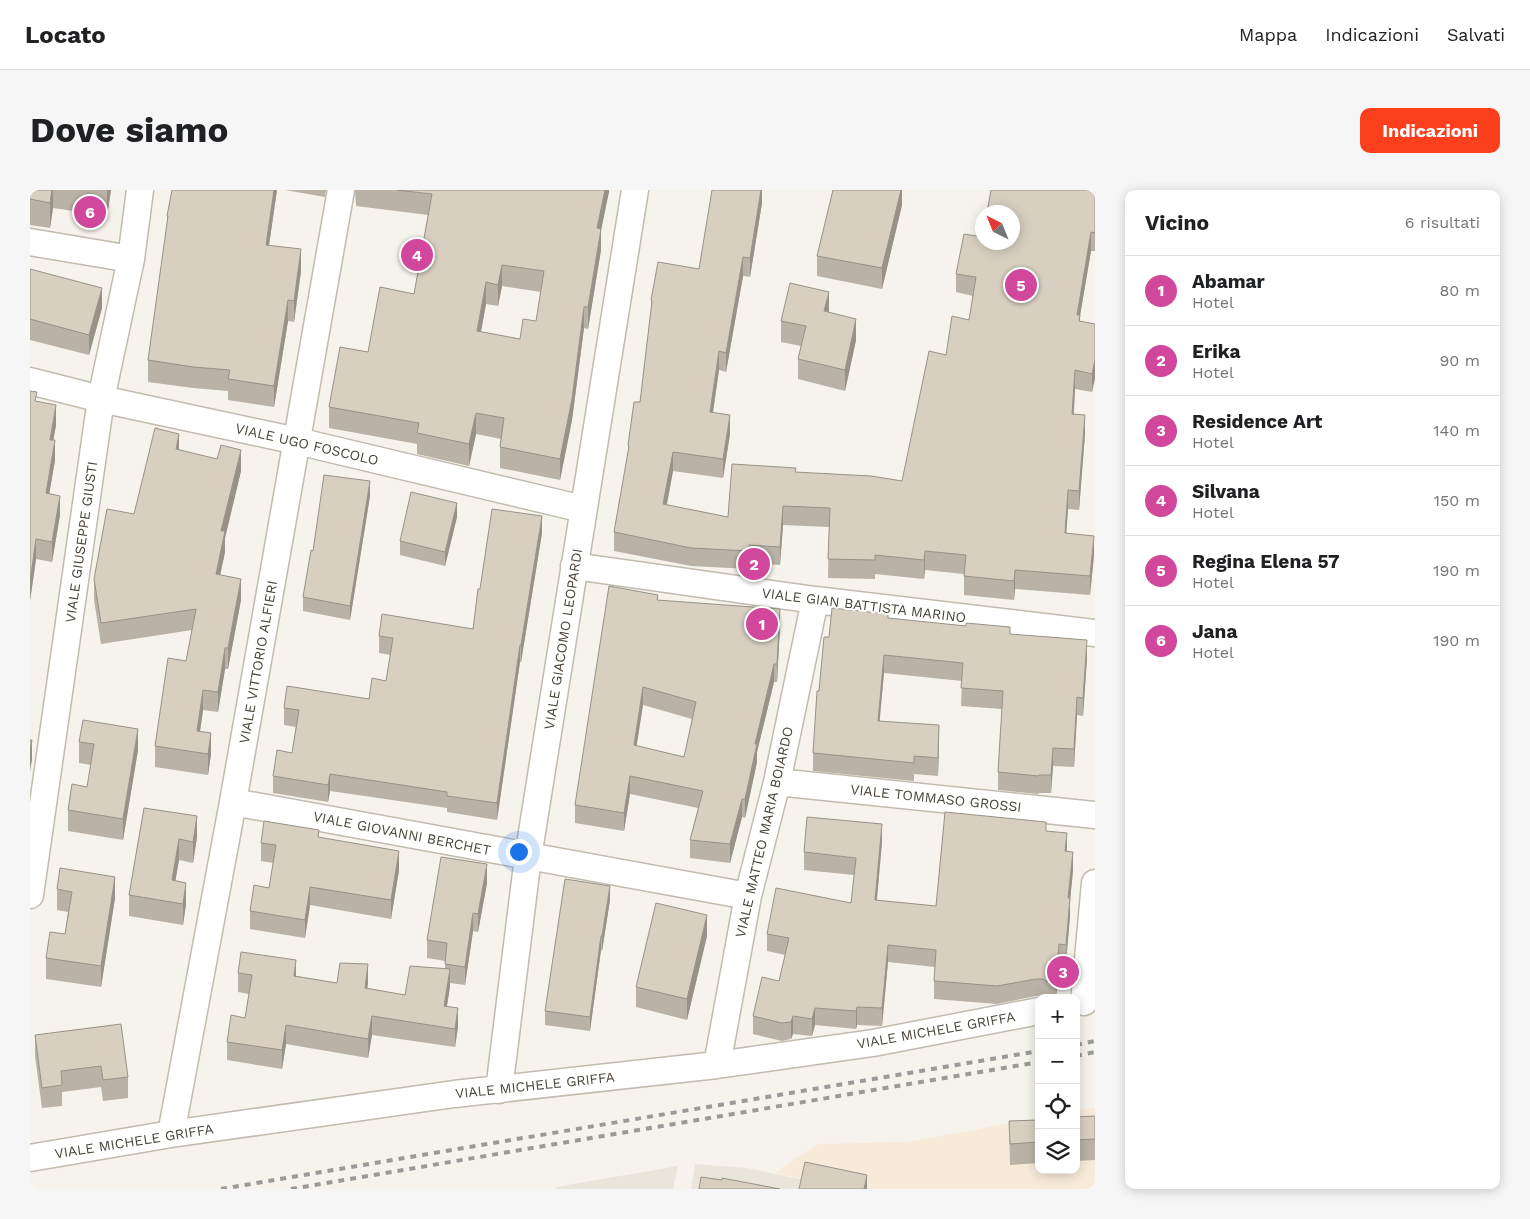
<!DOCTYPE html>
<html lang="it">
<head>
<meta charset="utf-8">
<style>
  body { margin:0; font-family:"Work Sans",sans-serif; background:#f6f6f6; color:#202124 }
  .controls { position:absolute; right:15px; bottom:15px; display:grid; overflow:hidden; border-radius:10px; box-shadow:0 2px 12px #0003 }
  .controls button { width:45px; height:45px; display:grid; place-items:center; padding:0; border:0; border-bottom:1px solid #e0e0e0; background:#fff; color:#202124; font:25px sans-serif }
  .compass { position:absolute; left:945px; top:15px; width:45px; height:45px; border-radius:50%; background:#fff; box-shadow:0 2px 12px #0003; rotate:317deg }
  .you { position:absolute; left:488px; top:661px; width:18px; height:18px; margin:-12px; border:4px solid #fff; border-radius:50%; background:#1a73e8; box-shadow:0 0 0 8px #1a73e833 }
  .badge { display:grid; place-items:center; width:32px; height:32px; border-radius:50%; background:#fc3f1d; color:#fff; font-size:16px; font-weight:700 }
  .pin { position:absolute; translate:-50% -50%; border:2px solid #fff; box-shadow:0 1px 5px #0006 }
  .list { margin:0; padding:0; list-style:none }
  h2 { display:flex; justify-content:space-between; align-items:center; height:65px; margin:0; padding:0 20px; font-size:21px }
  h2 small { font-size:16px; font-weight:400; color:#757577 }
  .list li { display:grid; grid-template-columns:32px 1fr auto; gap:15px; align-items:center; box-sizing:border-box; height:70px; padding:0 20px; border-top:1px solid #e0e0e0 }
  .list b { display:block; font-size:19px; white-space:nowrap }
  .list p { margin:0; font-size:16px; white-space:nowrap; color:#757577 }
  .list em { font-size:16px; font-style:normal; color:#757577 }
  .icon { flex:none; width:28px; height:28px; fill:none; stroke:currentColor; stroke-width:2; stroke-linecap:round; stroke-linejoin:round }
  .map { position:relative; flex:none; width:1065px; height:999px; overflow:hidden; border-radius:10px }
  header { display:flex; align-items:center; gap:30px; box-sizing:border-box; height:70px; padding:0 25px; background:#fff; border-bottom:1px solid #e0e0e0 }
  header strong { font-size:24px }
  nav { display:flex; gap:28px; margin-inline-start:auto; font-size:18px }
  .intro { display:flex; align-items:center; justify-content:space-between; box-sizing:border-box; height:120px; padding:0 30px }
  h1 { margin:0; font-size:35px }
  .button { padding:12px 22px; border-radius:10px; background:#fc3f1d; color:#fff; font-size:18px; font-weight:700 }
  main { display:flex; gap:30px; padding:0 30px }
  aside { flex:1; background:#fff; border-radius:10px; box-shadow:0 2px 12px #0003 }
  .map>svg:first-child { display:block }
  .residential { fill:#eae5da }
  .commercial { fill:#f7ead8 }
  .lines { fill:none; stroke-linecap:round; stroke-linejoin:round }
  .minor-casing { stroke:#c2bbae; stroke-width:29 }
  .minor { stroke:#fff; stroke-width:26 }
  .rail { stroke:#9a9a9a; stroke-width:4; stroke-dasharray:6 6; stroke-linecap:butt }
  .wall { fill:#bab2a6; fill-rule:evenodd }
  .shaded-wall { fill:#979187 }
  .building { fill:#d8cfc1; stroke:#979187; fill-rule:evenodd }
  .labels { text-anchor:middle; stroke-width:4; stroke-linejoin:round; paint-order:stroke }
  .street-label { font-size:14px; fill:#4b4439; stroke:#fff }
</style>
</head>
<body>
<header>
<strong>Locato</strong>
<nav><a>Mappa</a><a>Indicazioni</a><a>Salvati</a></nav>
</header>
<div class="intro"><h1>Dove siamo</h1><a class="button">Indicazioni</a></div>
<main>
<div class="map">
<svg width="1065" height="999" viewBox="0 0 1065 999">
  <rect width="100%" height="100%" fill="#f6f3ec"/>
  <path class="residential" d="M 665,974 L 717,978 L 817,999 L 661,999 Z
    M 648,976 L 643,999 L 525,999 L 526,997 Z"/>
  <path class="commercial" d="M 1065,918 L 1065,999 L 825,999 L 745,983 L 787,954 L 878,952 L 1009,928 L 1009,980 L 1046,980 L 1046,921 Z"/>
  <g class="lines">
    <g class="minor-casing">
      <path id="minor" d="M 0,52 L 101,69
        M 0,191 L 71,209 L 267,251 L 553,319
        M 544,376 L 785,410 L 1065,443
        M 747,592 L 1065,625
        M 203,612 L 718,706
        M 0,705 L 71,209 L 101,69 L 110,0
        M 1054,812 L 1065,693
        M 687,875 L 718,706 L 747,592 L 785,410
        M 469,900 L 498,667 L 605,0
        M 141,944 L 203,612 L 311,0
        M 0,968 L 141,944 L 424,904 L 687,875 L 843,853 L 1009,821"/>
    </g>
    <use href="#minor" class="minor"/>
    <path class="rail" d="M 1046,855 L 1065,851
      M 1046,866 L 1065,862
      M 191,999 L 1009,861
      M 261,999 L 1009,872"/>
  </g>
  <path class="wall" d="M 0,0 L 81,0 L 77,26 L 23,18 L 20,38 L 0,35 Z
    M 142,0 L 247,0 L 239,55 L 271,81 L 264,132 L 258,131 L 244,217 L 198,210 L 198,201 L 163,198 L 118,192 L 118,170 L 137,36 L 137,26 Z
    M 255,0 L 296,0 L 295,7 Z
    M 325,0 L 579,0 L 571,39 L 571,60 L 558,139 L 554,138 L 542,230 L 530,290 L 470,278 L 470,257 L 471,249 L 446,244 L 439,276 L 387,264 L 387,254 L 299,238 L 299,217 L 338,162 L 384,104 L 398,25 L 326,16 ZM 472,96 L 511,102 L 506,131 L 490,149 L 451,142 L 456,114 L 468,116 Z
    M 732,0 L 732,13 L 720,87 L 713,86 L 696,182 L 689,180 L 683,223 L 700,244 L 693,288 L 643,281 L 637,315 L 698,327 L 766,282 L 872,291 L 916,165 L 939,130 L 943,106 L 926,102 L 926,84 L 952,47 L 1065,0 L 1065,61 L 1061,61 L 1050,125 L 1050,131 L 1065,134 L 1062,202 L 1045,199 L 1044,224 L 1055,244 L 1049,320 L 1038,319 L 1036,343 L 1064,365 L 1060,405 L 985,399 L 984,410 L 934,405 L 934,384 L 895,380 L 894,389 L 845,384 L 845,389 L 798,388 L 799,337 L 753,335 L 750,375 L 719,373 L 719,379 L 661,376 L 584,361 L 584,342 L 598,263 L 598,255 L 610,212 L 621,123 L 621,110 L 669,79 Z
    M 872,0 L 872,15 L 852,99 L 787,86 L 787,66 Z
    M 0,79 L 72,118 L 59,165 L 0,150 Z
    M 799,122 L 826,150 L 815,201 L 768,189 L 768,169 L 771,156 L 751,152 L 751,131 Z
    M 7,212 L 26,235 L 23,250 L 25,270 L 19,304 L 30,325 L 22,372 L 6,369 L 0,411 Z
    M 149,260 L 211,281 L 195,348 L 195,362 L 190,385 L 211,410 L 198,479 L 195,479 L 188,522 L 173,520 L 170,541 L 181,564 L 178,585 L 125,577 L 125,556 L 156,471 L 162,440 L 71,454 L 64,410 L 64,389 L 104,324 Z
    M 340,306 L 320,430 L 273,421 L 273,407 L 283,361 Z
    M 427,327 L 415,376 L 370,365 L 370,351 Z
    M 512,343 L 491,472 L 490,472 L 467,630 L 417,622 L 417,618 L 300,601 L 298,612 L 243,603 L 243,586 L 262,563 L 266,537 L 254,535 L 254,518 L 339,509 L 356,491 L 361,465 L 349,463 L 349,446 L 443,439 L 450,399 Z
    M 628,410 L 750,437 L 747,492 L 744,492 L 727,562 L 727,572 L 715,628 L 712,627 L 700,673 L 660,668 L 660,650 L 668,618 L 600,604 L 594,641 L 545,633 L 545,615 ZM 613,515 L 662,529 L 654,567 L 606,556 Z
    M 858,428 L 980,445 L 1057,468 L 1053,526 L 1047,525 L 1044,577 L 1023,576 L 1021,603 L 1009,603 L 1008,604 L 968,600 L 968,582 L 972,519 L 931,516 L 932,491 L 854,483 L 849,531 L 909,553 L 908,586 L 884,584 L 884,591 L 783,581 L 783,563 L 789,501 L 799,447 Z
    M 49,552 L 108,560 L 93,650 L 38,641 L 38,620 L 57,597 L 61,575 L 49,573 Z
    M 114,618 L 167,647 L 163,673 L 149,670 L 145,691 L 156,714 L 153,735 L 99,726 L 99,705 Z
    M 1016,641 L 1037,662 L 1043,680 L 1040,711 L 1040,726 L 1036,773 L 1029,772 L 1026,808 L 1015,808 L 1013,807 L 1006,806 L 967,814 L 904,809 L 904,791 L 905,777 L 858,772 L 852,836 L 827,835 L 826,839 L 785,835 L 782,846 L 763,844 L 761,849 L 752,851 L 723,844 L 723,826 L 749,791 L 755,765 L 737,761 L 737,744 L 821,713 L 824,685 L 774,680 L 774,662 L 852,652 L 847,710 L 906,716 Z
    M 289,648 L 369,680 L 361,729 L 280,715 L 275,748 L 220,739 L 220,721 L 239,698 L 243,673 L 231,671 L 231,653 Z
    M 457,693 L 448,742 L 443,741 L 435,795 L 420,793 L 417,816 L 428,837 L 425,857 L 342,845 L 338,868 L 256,854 L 252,879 L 197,870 L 197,852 L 215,828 L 219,804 L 208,802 L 208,783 L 266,786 L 307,793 L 338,793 L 337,798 L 375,805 L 415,778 L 415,771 L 397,768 L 397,750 Z
    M 27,699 L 85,708 L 71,797 L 16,789 L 16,768 L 35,744 L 38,722 L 27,720 Z
    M 580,710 L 572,761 L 571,760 L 560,841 L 515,835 L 515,821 Z
    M 677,746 L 657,830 L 606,817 L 606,797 Z
    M 5,845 L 98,887 L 98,908 L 73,911 L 71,897 L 32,902 L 32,916 L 12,918 L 5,866 Z
    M 1065,926 L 1065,970 L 1046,971 L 1046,927 Z
    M 1009,930 L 1009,973 L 980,975 L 979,931 Z"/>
  <path class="shaded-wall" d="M 22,0 L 23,0 L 23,18 L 20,38 L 20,13 Z
    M 77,0 L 81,0 L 77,26 Z
    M 244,0 L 247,0 L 236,76 L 236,55 Z
    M 575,0 L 579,0 L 579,2 L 567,60 L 567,38 Z
    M 731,0 L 732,0 L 732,13 L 720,87 L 720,68 Z
    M 871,0 L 872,0 L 872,15 L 852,99 L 852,78 Z
    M 571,39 L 571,60 L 558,139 L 558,117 Z
    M 1061,42 L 1061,61 L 1047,144 L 1047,125 Z
    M 271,59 L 271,81 L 264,132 L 264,111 Z
    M 713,67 L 713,86 L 696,182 L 696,163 Z
    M 472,75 L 472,96 L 468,116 L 468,95 Z
    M 456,92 L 456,114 L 447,162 L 447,141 Z
    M 72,98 L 72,118 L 59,165 L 59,145 Z
    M 799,102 L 799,122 L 794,121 Z
    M 258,110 L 258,131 L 244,217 L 244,196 Z
    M 554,117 L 554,138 L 542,230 L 530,290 L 530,269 Z
    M 826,129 L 826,150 L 815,201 L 815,180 Z
    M 689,161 L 689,180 L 680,241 L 680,222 Z
    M 1065,170 L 1065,189 L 1062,202 L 1062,184 Z
    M 1045,180 L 1045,199 L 1042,243 L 1042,224 Z
    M 26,215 L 26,235 L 20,269 L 20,250 Z
    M 446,223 L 446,244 L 439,276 L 439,254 Z
    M 700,225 L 700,244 L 693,288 L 693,269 Z
    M 1055,225 L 1055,244 L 1049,320 L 1049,301 Z
    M 149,244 L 149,265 L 146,259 Z
    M 25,250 L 25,270 L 16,323 L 16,303 Z
    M 211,260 L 211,281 L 195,348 L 195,362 L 186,405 L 186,384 L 191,341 Z
    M 643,262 L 643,281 L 633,333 L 633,314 Z
    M 340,291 L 340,306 L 320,430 L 320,416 Z
    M 1038,300 L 1038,319 L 1035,362 L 1035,343 Z
    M 30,306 L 30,325 L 22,372 L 22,352 Z
    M 427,313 L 427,327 L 415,376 L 415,362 Z
    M 753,316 L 753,335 L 750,375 L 750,357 Z
    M 512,326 L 512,343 L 491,472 L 491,455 Z
    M 1064,346 L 1064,365 L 1060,405 L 1060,386 Z
    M 6,349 L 6,369 L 0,411 L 0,392 Z
    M 895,361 L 895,380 L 894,389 L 894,370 Z
    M 985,380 L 985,399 L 984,410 L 984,391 Z
    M 211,389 L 211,410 L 198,479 L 198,458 Z
    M 750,419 L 750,437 L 747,492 L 747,474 Z
    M 1057,450 L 1057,468 L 1053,526 L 1053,508 Z
    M 490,455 L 490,472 L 467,630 L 467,613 Z
    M 195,458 L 195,479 L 188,522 L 188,502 Z
    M 854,465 L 854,483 L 848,549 L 848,531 Z
    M 744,474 L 744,492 L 727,562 L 727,572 L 715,628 L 715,609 L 725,554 Z
    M 613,497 L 613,515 L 604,573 L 604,555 Z
    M 173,500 L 173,520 L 167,562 L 167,541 Z
    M 1047,507 L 1047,525 L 1044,577 L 1044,559 Z
    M 909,535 L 909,553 L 908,586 L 908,568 Z
    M 108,539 L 108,560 L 93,650 L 93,629 Z
    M 181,543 L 181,564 L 178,585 L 178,564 Z
    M 2,550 L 2,570 L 0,581 L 0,561 Z
    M 1023,558 L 1023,576 L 1021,603 L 1021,585 Z
    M 300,584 L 300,601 L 298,612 L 298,595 Z
    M 600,586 L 600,604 L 594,641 L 594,623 Z
    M 712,609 L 712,627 L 700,673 L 700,654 Z
    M 167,626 L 167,647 L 163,673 L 163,652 Z
    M 852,634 L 852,652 L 845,728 L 845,710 Z
    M 1037,643 L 1037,660 L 1035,679 L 1035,661 Z
    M 149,649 L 149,670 L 142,711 L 142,690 Z
    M 369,661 L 369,680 L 361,729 L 361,710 Z
    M 1043,662 L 1043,680 L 1040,711 L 1040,726 L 1036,773 L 1038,708 Z
    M 457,674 L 457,693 L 448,742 L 448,724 Z
    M 85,687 L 85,708 L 71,797 L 71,776 Z
    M 156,693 L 156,714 L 153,735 L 153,714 Z
    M 580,696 L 580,710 L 572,761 L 572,746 Z
    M 280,697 L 280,715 L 275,748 L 275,730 Z
    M 443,723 L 443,741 L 435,795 L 435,777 Z
    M 677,725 L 677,746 L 657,830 L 657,809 Z
    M 571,746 L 571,760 L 560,841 L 560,827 Z
    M 1029,754 L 1029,772 L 1026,808 L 1026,791 Z
    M 858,755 L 858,772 L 852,836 L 852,818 Z
    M 266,770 L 266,789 L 264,786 Z
    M 338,774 L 338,793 L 335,817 L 335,798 Z
    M 420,779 L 420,797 L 414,834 L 414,816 Z
    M 827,817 L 827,835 L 826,839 L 826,821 Z
    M 428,818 L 428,837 L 425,857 L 425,839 Z
    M 785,818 L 785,835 L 782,846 L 782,829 Z
    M 342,826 L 342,845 L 338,868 L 338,849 Z
    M 763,826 L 763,844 L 761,849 L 761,832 Z
    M 256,835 L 256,854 L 252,879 L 252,860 Z
    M 837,985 L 837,999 L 834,999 Z"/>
  <path class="building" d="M 0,0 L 22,0 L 20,13 L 0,9 Z
    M 142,0 L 244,0 L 236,55 L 271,59 L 264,111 L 258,110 L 244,196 L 198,189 L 200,180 L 163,177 L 118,170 L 138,26 L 137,26 Z
    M 367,0 L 575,0 L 567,38 L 571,39 L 558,117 L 554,117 L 542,209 L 530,269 L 470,257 L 474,228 L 446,223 L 439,254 L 387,243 L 389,233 L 299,217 L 310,157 L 338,162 L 350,97 L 384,104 L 402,4 ZM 472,75 L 514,81 L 506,131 L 493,129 L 490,149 L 447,141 L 456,92 L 468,95 Z
    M 682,0 L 731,0 L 720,68 L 713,67 L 696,163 L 689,161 L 680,222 L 700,225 L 693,269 L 643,262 L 633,314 L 698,327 L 702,274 L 766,278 L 765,282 L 841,286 L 872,291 L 899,161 L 916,165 L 922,126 L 939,130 L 946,87 L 926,84 L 934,44 L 952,47 L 952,52 L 982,52 L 982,22 L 957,22 L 961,0 L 1065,0 L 1065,43 L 1061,42 L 1047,125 L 1050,125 L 1049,131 L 1065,134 L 1065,170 L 1062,184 L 1045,180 L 1042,224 L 1055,225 L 1049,301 L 1038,300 L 1035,343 L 1064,346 L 1060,386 L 985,380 L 984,391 L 934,386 L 936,365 L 895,361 L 894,370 L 845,365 L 845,370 L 798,369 L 800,318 L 753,316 L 750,357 L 719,355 L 719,361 L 661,358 L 584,342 L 599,256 L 598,255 L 604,212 L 610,212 L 622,111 L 621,110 L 628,72 L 669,79 Z
    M 803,0 L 871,0 L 852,78 L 787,66 Z
    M 0,79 L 72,98 L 59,145 L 0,129 Z
    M 760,93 L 799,102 L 794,121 L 826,129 L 815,180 L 768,169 L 776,136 L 751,131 Z
    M 0,201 L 7,202 L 5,211 L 26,215 L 20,250 L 25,250 L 16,303 L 30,306 L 22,352 L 6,349 L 0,392 Z
    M 125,238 L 149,244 L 146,259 L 187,269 L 191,255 L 211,260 L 191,341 L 195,341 L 186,384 L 211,389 L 198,458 L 195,458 L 188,502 L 173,500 L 167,541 L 181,543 L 178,564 L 125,556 L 138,468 L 156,471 L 166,419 L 71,433 L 64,389 L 77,319 L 104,324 Z
    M 294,285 L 340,291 L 320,416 L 273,407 L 281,360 L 283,361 Z
    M 381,302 L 427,313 L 415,362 L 370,351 Z
    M 462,319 L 512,326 L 491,455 L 490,455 L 467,613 L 417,606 L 417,602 L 300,584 L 298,595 L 243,586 L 247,560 L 262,563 L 269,520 L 254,518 L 257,496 L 339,509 L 342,488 L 356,491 L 363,448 L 349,446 L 352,424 L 443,439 L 448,399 L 450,399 Z
    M 579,396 L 628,405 L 627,410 L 750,419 L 747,474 L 744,474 L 725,554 L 727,554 L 715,609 L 712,609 L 700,654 L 660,650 L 673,601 L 600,586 L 594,623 L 545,615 ZM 613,497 L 666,512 L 654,567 L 604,555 Z
    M 802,418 L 858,424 L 858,428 L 936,436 L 936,433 L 980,437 L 980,444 L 1057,450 L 1053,508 L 1047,507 L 1044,559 L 1023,558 L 1021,585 L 1009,585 L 1008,586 L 968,582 L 973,501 L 931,498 L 933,473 L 854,465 L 848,531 L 909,535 L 908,568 L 884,566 L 884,573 L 783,563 L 787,501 L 789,501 L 794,447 L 799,447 Z
    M 53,530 L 108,539 L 93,629 L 38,620 L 42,594 L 57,597 L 64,554 L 49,552 Z
    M 0,550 L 2,550 L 0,561 Z
    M 114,618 L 167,626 L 163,652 L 149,649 L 142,690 L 156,693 L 153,714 L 99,705 Z
    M 915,622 L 1016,632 L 1016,641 L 1037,643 L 1035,661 L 1043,662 L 1038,708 L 1040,708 L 1036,755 L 1029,754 L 1026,791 L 1018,792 L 1013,789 L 1006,789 L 967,796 L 904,791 L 906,760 L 858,755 L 852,818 L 827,817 L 826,821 L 785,818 L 782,829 L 763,826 L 761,832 L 752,833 L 723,826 L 732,787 L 749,791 L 759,748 L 737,744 L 746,698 L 821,713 L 826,668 L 774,662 L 777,627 L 852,634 L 845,710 L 906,716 Z
    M 234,631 L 289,640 L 288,647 L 369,661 L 361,710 L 280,697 L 275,730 L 220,721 L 224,695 L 239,698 L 246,655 L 231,653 Z
    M 411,667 L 457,674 L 448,724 L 443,723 L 435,777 L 415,774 L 417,753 L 397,750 Z
    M 30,678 L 85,687 L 71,776 L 16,768 L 20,742 L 35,744 L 42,702 L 27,699 Z
    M 535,689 L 580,696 L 572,746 L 571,746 L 560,827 L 515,821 Z
    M 626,713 L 677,725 L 657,809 L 606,797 Z
    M 211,762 L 266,770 L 264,786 L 307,793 L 310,773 L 338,774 L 335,798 L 375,805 L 380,776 L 420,779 L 414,816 L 428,818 L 425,839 L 342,826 L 338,849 L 256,835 L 252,860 L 197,852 L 201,825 L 215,828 L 222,785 L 208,783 Z
    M 91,834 L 98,887 L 73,890 L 71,876 L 31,881 L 32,895 L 12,898 L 5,845 Z
    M 1065,926 L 1065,949 L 1046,950 L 1046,927 Z
    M 1009,930 L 1009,952 L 980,954 L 979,931 Z
    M 775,972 L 837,985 L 834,999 L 769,999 Z
    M 671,987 L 692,990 L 692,988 L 750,999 L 669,999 Z"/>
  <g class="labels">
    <g class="street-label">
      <text transform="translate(277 254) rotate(13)" y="5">VIALE UGO FOSCOLO</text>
      <text transform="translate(51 352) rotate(-82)" y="5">VIALE GIUSEPPE GIUSTI</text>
      <text transform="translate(834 415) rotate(7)" y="5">VIALE GIAN BATTISTA MARINO</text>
      <text transform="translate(533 449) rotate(-81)" y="5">VIALE GIACOMO LEOPARDI</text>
      <text transform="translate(228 472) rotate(-80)" y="5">VIALE VITTORIO ALFIERI</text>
      <text transform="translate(906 608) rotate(6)" y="5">VIALE TOMMASO GROSSI</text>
      <text transform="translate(734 642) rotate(-77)" y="5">VIALE MATTEO MARIA BOIARDO</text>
      <text transform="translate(372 643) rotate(11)" y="5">VIALE GIOVANNI BERCHET</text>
      <text transform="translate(906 840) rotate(-10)" y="5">VIALE MICHELE GRIFFA</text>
      <text transform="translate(505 895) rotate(-6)" y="5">VIALE MICHELE GRIFFA</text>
      <text transform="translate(104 951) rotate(-9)" y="5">VIALE MICHELE GRIFFA</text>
    </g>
  </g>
</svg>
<div class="controls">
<button>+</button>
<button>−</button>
<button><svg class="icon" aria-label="locate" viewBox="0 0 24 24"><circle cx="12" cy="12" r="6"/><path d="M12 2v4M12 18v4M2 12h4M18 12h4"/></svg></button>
<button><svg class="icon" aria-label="layers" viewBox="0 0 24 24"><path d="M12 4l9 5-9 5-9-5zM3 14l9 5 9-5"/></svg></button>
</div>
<svg class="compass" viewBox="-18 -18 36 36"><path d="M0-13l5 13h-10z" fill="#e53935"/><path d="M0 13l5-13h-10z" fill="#757577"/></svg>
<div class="you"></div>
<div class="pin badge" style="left:732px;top:434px;background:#d1479c">1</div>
<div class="pin badge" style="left:724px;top:374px;background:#d1479c">2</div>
<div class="pin badge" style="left:1033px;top:782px;background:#d1479c">3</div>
<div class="pin badge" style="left:387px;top:65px;background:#d1479c">4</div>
<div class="pin badge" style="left:991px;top:95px;background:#d1479c">5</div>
<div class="pin badge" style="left:60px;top:22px;background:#d1479c">6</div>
</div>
<aside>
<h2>Vicino<small>6 risultati</small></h2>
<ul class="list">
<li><span class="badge" style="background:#d1479c">1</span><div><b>Abamar</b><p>Hotel</p></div><em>80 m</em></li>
<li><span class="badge" style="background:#d1479c">2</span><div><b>Erika</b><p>Hotel</p></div><em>90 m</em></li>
<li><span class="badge" style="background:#d1479c">3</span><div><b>Residence Art</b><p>Hotel</p></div><em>140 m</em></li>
<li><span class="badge" style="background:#d1479c">4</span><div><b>Silvana</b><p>Hotel</p></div><em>150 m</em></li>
<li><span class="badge" style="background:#d1479c">5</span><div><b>Regina Elena 57</b><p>Hotel</p></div><em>190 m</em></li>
<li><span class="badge" style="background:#d1479c">6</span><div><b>Jana</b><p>Hotel</p></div><em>190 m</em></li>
</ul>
</aside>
</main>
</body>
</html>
